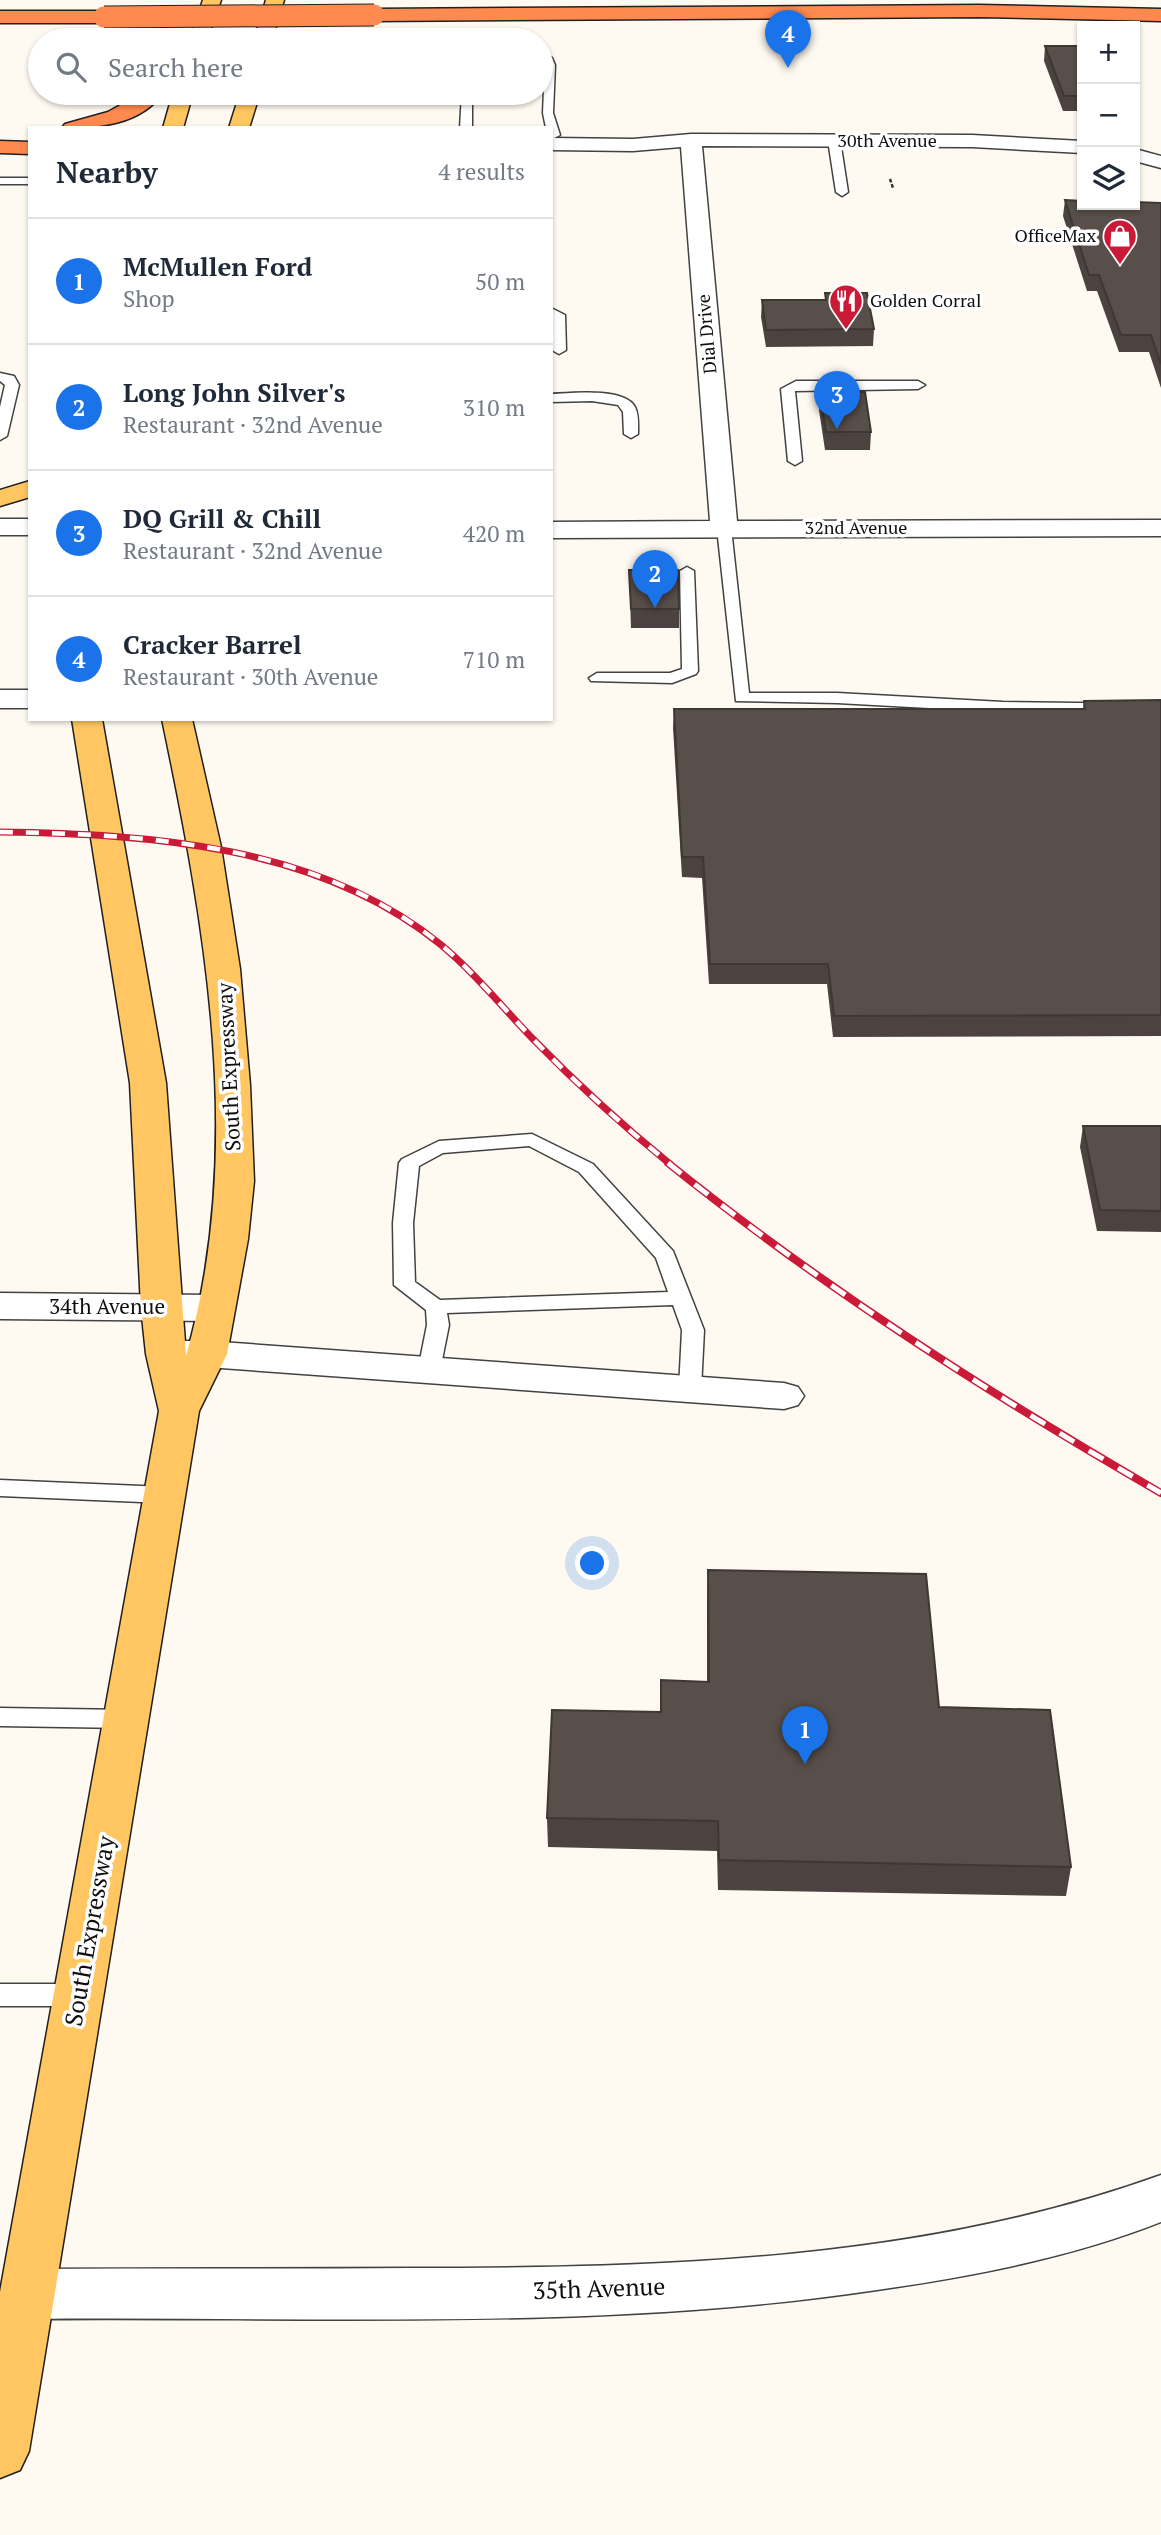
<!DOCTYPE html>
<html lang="en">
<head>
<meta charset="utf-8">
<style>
  body { margin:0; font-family:"PT Serif",serif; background:#f6f6f7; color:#1f2937 }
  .controls { position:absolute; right:21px; top:21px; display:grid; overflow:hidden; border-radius:0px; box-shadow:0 2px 5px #0004 }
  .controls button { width:63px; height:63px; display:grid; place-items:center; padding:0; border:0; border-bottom:2px solid #e0e1e3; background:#fff; color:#1f2937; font:35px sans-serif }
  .you { position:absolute; left:593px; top:1564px; width:24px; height:24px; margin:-18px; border:5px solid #fff; border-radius:50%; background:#1a73e8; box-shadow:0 0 0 10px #1a73e833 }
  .badge { display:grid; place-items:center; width:46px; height:46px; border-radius:50%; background:#1a73e8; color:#fff; font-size:23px; font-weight:700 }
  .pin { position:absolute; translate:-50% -58px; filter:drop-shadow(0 2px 4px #0008) }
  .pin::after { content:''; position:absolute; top:37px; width:24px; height:21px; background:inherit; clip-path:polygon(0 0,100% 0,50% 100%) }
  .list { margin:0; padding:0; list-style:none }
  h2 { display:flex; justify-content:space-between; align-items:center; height:91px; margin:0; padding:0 28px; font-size:30px }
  h2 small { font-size:23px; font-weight:400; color:#747a83 }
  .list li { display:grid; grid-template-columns:46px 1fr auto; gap:21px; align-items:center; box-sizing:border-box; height:126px; padding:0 28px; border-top:2px solid #e0e1e3 }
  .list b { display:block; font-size:26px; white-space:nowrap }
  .list p { margin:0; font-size:23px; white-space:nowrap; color:#747a83 }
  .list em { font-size:23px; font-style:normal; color:#747a83 }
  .icon { flex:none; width:38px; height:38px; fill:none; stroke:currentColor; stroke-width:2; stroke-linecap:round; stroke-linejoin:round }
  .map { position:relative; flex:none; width:1161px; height:2535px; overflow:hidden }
  .search { position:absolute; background:#fff; box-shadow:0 2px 5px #0004; left:28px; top:28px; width:525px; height:77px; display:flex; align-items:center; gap:18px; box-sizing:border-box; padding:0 24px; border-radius:38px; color:#747a83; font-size:26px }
  .panel { position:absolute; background:#fff; box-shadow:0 2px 5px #0004; left:28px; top:126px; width:525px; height:595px; border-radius:0px }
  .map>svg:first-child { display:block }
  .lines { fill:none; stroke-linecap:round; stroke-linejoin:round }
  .service-casing { stroke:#424242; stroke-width:3 }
  .minor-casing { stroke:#424242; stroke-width:3 }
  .tertiary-casing { stroke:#424242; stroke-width:3 }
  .primary-casing { stroke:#202020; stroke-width:3 }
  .motorway-casing { stroke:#202020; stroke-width:3 }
  .path { stroke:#313131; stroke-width:2.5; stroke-dasharray:3.5 2; stroke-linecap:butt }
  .service { fill:#fff; fill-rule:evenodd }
  .minor { fill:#fff; fill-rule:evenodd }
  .tertiary { fill:#fff; fill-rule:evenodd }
  .primary { fill:#ffc661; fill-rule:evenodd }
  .motorway { fill:#ff8a4f; fill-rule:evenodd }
  .rail-far1-casing { stroke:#cb1a38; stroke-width:7 }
  .rail-casing { stroke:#cb1a38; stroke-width:8 }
  .rail-far1 { stroke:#fff; stroke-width:4.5; stroke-dasharray:13; stroke-linecap:butt }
  .rail { stroke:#fff; stroke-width:5; stroke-dasharray:17; stroke-linecap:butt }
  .motorway-bridge-casing { stroke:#202020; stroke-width:23; stroke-linecap:butt }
  .motorway-bridge { stroke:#ff8a4f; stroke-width:21 }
  .wall { fill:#4c4340 }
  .building { fill:#584e4a; stroke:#3e3734; stroke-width:2 }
  .labels { text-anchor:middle; stroke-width:7; stroke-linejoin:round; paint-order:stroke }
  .far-street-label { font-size:18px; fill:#0f0f0f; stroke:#fff }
  .far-poi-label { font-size:18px; fill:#0f0f0f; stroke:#fff; text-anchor:end }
  .street-label { font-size:21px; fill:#0f0f0f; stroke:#fff }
  .near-street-label { font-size:24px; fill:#0f0f0f; stroke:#fff }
</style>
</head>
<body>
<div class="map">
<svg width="1161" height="2535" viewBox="0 0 1161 2535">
  <rect width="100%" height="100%" fill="#fffaf1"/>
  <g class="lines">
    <g class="service-casing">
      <path id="service" d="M 541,54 L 552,58 L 555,65 L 553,113 L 560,135 L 554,138 L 551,138 L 551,128 L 546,128 L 543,113 L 545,65 L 541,61 Z
        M 462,93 L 472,93 L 472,128 L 460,128 Z
        M 834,137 L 840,140 L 848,192 L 842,196 L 836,192 L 828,140 Z
        M 0,178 L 30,178 L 30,184 L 0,184 Z
        M 551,308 L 565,315 L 566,350 L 559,354 L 552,350 Z
        M 0,373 L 14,376 L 19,385 L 7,436 L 0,440 L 0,407 L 5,385 L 0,381 Z
        M 796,381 L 918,381 L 925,385 L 918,389 L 795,391 L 802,461 L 795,465 L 788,461 L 781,389 Z
        M 551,394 C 570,393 625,387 635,407 C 639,415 638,425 638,434 L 631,438 L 624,434 L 623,412 L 618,405 L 592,401 L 551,402 Z
        M 724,524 L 731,528 L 749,693 L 837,693 L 1003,702 L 1161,704 L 1161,714 L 1003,712 L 837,703 L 736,701 L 717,528 Z
        M 687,567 L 694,571 L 698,671 L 696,674 L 672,683 L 591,681 L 589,678 L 597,673 L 670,673 L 682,669 L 680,571 Z
        M 532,1134 L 593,1164 L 673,1251 L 704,1330 L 701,1389 L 698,1394 L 690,1396 L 682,1394 L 679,1389 L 682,1330 L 673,1305 L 447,1313 L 449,1325 L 440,1370 L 437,1375 L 429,1377 L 421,1375 L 418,1370 L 427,1325 L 426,1310 L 394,1285 L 393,1223 L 399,1163 L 402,1159 L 439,1141 ZM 529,1146 L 579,1172 L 656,1258 L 668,1292 L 440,1300 L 415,1282 L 413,1223 L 419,1166 L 443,1153 Z
        M 0,1480 L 165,1487 L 173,1489 L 176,1495 L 173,1501 L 165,1503 L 0,1496 Z
        M 0,1708 L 127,1710 L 136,1712 L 139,1719 L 136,1726 L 127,1728 L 0,1726 Z
        M 0,1984 L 80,1984 L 90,1987 L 94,1995 L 90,2003 L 80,2006 L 0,2006 Z"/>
    </g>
    <g class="minor-casing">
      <path id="minor" d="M 691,134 L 972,135 L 1082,141 L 1082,153 L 972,147 L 702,146 L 737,521 L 1161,520 L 1161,536 L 551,538 L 551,522 L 710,521 L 681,147 L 633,151 L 551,150 L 551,138 L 633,139 Z
        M 1135,149 L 1161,156 L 1161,168 L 1135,161 Z
        M 0,690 L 30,690 L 30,708 L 0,708 Z
        M 175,1341 L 207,1341 L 784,1383 L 798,1387 L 804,1396 L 798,1405 L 784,1409 L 207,1367 L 175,1367 L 161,1363 L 155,1354 L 161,1345 Z"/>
    </g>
    <g class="tertiary-casing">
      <path id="tertiary" d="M 0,519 L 30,519 L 30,535 L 0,535 Z
        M 0,1293 L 215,1295 L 229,1299 L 235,1308 L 229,1317 L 215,1321 L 0,1319 Z
        M 1161,2175 L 1161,2222 C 1070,2258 973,2276 877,2290 C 597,2332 309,2316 27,2319 L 8,2311 L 0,2295 L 8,2277 L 27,2269 C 155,2268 284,2269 412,2268 C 663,2268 923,2261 1161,2175 Z"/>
    </g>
    <g class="primary-casing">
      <path id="primary" d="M 203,0 L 221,0 L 207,40 L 189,40 Z
        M 266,0 L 284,0 L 272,40 L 254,40 Z
        M 173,93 L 193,93 L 183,128 L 163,128 Z
        M 240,93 L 260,93 L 249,128 L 229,128 Z
        M 30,481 L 30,497 L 0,506 L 0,490 Z
        M 72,719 L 102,719 L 166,1083 L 186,1356 C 246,1150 205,924 162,719 L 192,719 L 221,847 L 240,969 L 250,1085 L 254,1181 L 248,1239 L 227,1354 L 199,1411 L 29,2451 L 20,2470 L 0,2478 L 0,2292 L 159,1411 L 146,1354 L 141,1307 L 130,1083 Z"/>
    </g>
    <g class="motorway-casing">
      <path id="motorway" d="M 979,5 L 1161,9 L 1161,21 L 979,17 L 374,21 L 365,15 L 374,9 Z
        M 0,11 L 104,11 L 113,17 L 104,23 L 0,23 Z
        M 198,34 L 206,36 L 208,40 L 189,40 Z
        M 142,93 L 163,93 C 140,125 98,128 62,128 L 65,124 L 108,112 Z
        M 0,141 L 30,142 L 30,154 L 0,153 Z"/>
    </g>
    <path class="path" d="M 890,179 L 893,188"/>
    <use href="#service" class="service"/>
    <use href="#minor" class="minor"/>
    <use href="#tertiary" class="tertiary"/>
    <use href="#primary" class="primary"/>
    <use href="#motorway" class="motorway"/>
    <g class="rail-far1-casing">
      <path id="rail-far1" d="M 0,832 C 150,834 318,845 440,944 C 474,972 502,1007 533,1039 C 576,1083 622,1125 670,1164"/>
    </g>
    <g class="rail-casing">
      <path id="rail" d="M 668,1163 C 822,1287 990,1394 1161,1493"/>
    </g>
    <use href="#rail-far1" class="rail-far1"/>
    <use href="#rail" class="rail"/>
    <g class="motorway-bridge-casing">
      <path id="motorway-bridge" d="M 104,17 L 374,15"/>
    </g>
    <use href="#motorway-bridge" class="motorway-bridge"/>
  </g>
  <path class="wall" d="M 1045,46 L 1082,46 L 1082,111 L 1063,111 L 1044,61 Z
    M 480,93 L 530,93 L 529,95 L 480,95 Z
    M 1065,200 L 1161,203 L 1161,388 L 1149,352 L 1119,352 L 1097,291 L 1087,291 L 1063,216 Z
    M 825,293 L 874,329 L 873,346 L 766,347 L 761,317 L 762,300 L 825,300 Z
    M 820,392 L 871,432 L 870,450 L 825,450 L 819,410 Z
    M 629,570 L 679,609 L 679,628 L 631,628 Z
    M 1161,700 L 1161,1036 L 833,1037 L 827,984 L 709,984 L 702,878 L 682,877 L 673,728 L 674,709 L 1083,709 L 1084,701 Z
    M 1083,1126 L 1161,1126 L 1161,1232 L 1097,1231 L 1080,1147 Z
    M 708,1570 L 939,1707 L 1071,1867 L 1066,1896 L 718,1890 L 717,1851 L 548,1847 L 547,1818 L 660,1712 L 707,1682 L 707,1599 Z"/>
  <path class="building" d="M 1045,46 L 1082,46 L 1082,96 L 1064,96 Z
    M 1065,200 L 1082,201 L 1082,205 L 1135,205 L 1135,202 L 1161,203 L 1161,364 L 1151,335 L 1121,335 L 1099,275 L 1089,275 Z
    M 825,293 L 867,293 L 874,329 L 766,330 L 762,300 L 826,300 Z
    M 820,392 L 865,392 L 871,432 L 826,432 Z
    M 629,570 L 678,570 L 679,609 L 631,609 Z
    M 1161,700 L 1161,1015 L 834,1016 L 828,964 L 710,964 L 703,857 L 682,857 L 674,709 L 1085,709 L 1084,701 Z
    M 1083,1126 L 1161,1126 L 1161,1211 L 1100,1210 Z
    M 708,1570 L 926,1574 L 939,1707 L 1050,1710 L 1071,1867 L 719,1860 L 718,1821 L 547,1818 L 552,1710 L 661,1712 L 661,1680 L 709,1682 Z"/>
  <defs>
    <g id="shop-pin" transform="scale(1.75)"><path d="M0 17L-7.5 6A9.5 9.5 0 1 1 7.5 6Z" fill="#cb1a38" stroke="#fff"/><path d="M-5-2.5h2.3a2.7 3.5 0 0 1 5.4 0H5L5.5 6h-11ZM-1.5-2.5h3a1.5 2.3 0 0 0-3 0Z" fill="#fff"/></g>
    <g id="restaurant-pin" transform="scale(1.75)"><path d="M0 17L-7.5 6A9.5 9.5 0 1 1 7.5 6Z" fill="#cb1a38" stroke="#fff"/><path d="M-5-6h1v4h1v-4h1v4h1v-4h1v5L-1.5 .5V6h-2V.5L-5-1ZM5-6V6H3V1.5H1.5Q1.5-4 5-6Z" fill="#fff"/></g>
  </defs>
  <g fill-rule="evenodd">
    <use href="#shop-pin" x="1120" y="236"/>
    <use href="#restaurant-pin" x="846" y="301"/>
  </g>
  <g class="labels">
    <g class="far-street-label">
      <text x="887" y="147">30th Avenue</text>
      <text transform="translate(707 334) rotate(-95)" y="6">Dial Drive</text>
      <text x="856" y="534">32nd Avenue</text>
    </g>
    <g class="far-poi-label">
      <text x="1096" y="242">OfficeMax</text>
      <text x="870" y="307" text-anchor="start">Golden Corral</text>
    </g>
    <g class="street-label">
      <text transform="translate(229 1067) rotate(-93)" y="7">South Expressway</text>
      <text x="107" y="1314">34th Avenue</text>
    </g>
    <g class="near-street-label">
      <text transform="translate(90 1931) rotate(-80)" y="8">South Expressway</text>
      <text transform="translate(599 2289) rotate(-2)" y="8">35th Avenue</text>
    </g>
  </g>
</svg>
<div class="controls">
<button>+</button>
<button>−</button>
<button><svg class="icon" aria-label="layers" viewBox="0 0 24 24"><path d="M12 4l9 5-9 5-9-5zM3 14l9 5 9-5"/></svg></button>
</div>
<div class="you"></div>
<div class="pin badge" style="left:805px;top:1764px">1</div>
<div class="pin badge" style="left:655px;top:608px">2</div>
<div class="pin badge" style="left:837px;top:429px">3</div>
<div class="pin badge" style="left:788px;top:68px">4</div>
<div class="search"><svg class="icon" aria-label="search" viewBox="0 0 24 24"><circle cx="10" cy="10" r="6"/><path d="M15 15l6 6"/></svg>Search here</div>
<section class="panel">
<h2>Nearby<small>4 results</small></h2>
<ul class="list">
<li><span class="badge">1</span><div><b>McMullen Ford</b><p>Shop</p></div><em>50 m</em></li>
<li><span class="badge">2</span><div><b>Long John Silver's</b><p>Restaurant · 32nd Avenue</p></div><em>310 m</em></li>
<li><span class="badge">3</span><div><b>DQ Grill &amp; Chill</b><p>Restaurant · 32nd Avenue</p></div><em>420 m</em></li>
<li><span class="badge">4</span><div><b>Cracker Barrel</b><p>Restaurant · 30th Avenue</p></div><em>710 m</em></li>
</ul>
</section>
</div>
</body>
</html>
